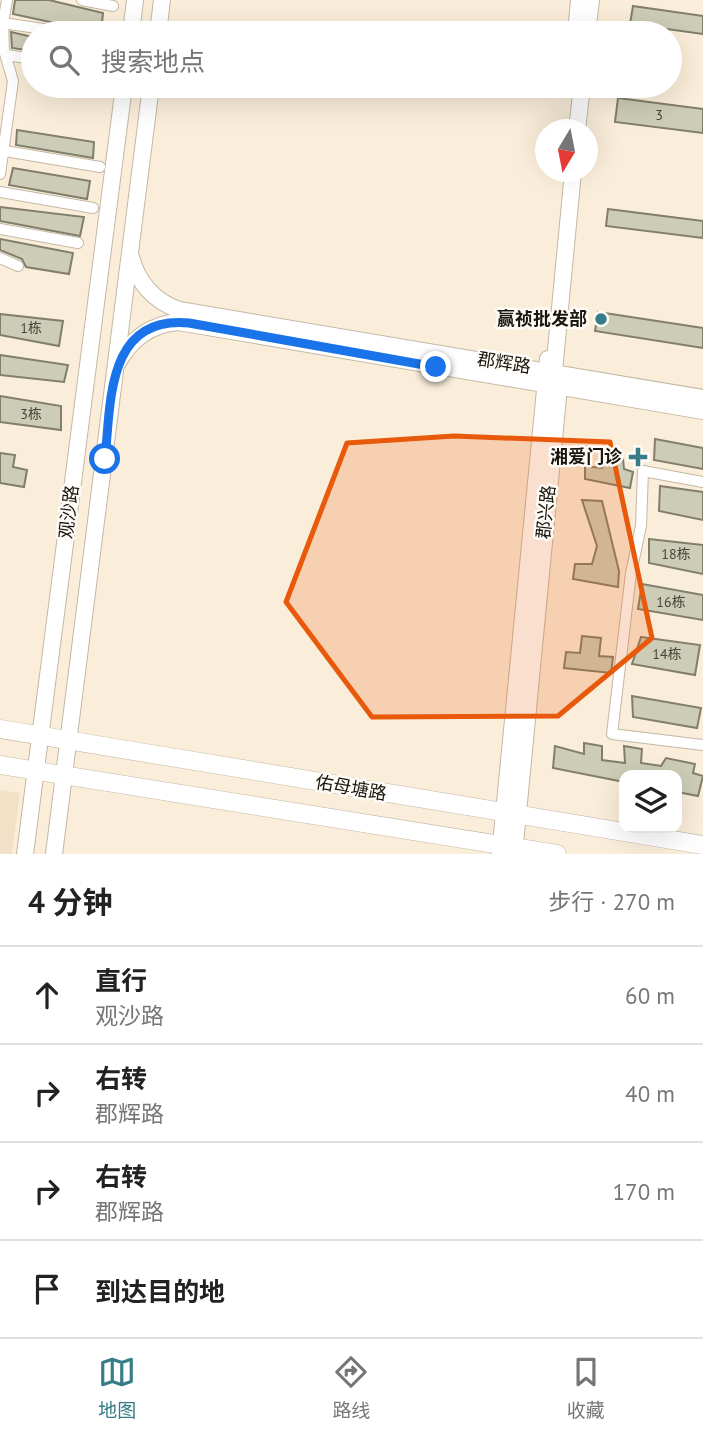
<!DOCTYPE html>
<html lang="zh">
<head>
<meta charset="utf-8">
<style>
  body { margin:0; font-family:"PT Sans","Noto Sans SC",sans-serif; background:#f6f6f6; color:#222 }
  .controls { position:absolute; right:21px; bottom:21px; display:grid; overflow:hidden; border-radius:14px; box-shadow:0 7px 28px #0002 }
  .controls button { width:63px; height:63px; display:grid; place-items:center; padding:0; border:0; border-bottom:2px solid #e0e0e0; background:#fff; color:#222; font:35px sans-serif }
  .compass { position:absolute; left:535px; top:119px; width:63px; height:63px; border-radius:50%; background:#fff; box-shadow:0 7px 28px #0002; rotate:190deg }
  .stop { position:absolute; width:21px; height:21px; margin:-16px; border:5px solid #1a73e8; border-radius:50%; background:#fff }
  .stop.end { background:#1a73e8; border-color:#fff; box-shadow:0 2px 7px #0008 }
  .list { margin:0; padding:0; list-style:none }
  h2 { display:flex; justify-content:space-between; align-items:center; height:91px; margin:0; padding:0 28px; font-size:30px }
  h2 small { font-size:23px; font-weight:400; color:#767676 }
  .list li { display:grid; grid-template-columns:46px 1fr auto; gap:21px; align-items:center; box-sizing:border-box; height:98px; padding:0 28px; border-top:2px solid #e0e0e0 }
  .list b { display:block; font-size:26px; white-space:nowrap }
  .list p { margin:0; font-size:23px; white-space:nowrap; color:#767676 }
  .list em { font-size:23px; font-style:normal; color:#767676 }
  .icon { flex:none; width:38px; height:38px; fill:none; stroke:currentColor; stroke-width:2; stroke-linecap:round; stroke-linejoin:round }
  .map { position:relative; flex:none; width:703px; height:854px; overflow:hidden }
  .search { position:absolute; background:#fff; box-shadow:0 7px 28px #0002; left:21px; right:21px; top:21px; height:77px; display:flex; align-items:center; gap:18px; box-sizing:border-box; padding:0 24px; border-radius:38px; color:#767676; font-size:26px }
  .sheet { height:483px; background:#fff }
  nav { display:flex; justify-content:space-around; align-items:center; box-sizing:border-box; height:98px; border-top:2px solid #e0e0e0; background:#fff; font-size:19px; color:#767676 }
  nav a { display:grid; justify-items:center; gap:4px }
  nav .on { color:#367d87 }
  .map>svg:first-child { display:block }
  .built { fill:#f3e1c7 }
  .building { fill:#cdccb6; stroke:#817f6b; stroke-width:2 }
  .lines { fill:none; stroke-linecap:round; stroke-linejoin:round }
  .street-casing { stroke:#c4b8a5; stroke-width:12 }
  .secondary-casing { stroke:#c4b8a5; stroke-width:18 }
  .primary-casing { stroke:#c4b8a5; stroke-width:19 }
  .street { stroke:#fff; stroke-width:10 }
  .secondary { stroke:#fff; stroke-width:16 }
  .primary { stroke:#fff; stroke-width:18 }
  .route { stroke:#1a73e8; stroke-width:9 }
  .marked { fill:#e8590c; fill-opacity:0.2; stroke:#e8590c; stroke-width:5; stroke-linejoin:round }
  .poi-dot { fill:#367d87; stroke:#fffcf8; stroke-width:2.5 }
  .labels { text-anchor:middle; stroke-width:5; stroke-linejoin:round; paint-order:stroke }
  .number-label { font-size:14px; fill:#474439 }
  .poi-label { font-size:18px; font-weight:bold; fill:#1a160f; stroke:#fffcf8; text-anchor:end }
  .street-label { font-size:18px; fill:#1a160f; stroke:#fffcf8 }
</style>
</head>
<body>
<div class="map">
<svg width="703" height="854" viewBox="0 0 703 854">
  <rect width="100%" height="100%" fill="#faeeda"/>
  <path class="built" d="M 0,790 L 20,793 L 12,854 L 0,854 Z"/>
  <path class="building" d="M 15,0 L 49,0 L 103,13 L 101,33 L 13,14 Z
    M 633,6 L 703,16 L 703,34 L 630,24 Z
    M 11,32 L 33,37 L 33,51 L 12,48 Z
    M 618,98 L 703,109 L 703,133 L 615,122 Z
    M 17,130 L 94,142 L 93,158 L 16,145 Z
    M 13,168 L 90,181 L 87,199 L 9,185 Z
    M 0,207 L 84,217 L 80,236 L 0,221 Z
    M 608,209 L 703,221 L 703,238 L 606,226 Z
    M 0,239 L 73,253 L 69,274 L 26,267 L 22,259 L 0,250 Z
    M 598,312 L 703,328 L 703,348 L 595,331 Z
    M 0,314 L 63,321 L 59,346 L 0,335 Z
    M 0,355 L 68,365 L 64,382 L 0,375 Z
    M 0,396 L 61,406 L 61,430 L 0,422 Z
    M 655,439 L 703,448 L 703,469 L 654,460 Z
    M 0,453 L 15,455 L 13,467 L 27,470 L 24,487 L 0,483 Z
    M 607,454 L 623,459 L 624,469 L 633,472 L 630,488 L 585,479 L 585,466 L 602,468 Z
    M 660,486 L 703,492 L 703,520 L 659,511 Z
    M 582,500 L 602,501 L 619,571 L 618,587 L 573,579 L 575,564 L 592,564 L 597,546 Z
    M 649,539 L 703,545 L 703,574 L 649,563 Z
    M 642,584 L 703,595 L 703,620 L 638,609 Z
    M 582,636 L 601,638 L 599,656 L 613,657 L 611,673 L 564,668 L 566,652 L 580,653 Z
    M 641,637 L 700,645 L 695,675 L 632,664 Z
    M 632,696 L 701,708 L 697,728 L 633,717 Z
    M 584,743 L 602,746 L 602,760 L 625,763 L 624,746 L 642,749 L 641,763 L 661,766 L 666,758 L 695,764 L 693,773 L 703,776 L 698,796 L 677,792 L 677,775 L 624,775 L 624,782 L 553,768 L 555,746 L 584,754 Z"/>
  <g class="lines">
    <g class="street-casing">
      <path id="street" d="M 82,0 L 113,6
        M 3,23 L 70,33
        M 6,55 L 33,59
        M 5,151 L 100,167
        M 0,174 L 13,81 L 4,50 L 3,23 L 7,0
        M 0,192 L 93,208
        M 0,229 L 78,243
        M 0,258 L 18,266
        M 703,482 L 643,471 L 641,526 L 631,573 L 612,734 L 703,745"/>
    </g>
    <g class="secondary-casing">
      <path id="secondary" d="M 131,33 L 135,0
        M 158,33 L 162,0
        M 576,33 L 579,0
        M 587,33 L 591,0
        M 577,130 L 582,86
        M 131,257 C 138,283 154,301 179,310 L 703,398
        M 117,364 C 130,340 151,324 178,322 L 703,411
        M 25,854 L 124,86
        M 54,854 L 151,86
        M 500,854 L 548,359
        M 514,854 L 559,387 L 554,371 L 573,172"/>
    </g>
    <g class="primary-casing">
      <path id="primary" d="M 0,729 L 703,845
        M 0,765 L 557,854"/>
    </g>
    <use href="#street" class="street"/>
    <use href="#secondary" class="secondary"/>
    <use href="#primary" class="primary"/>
  </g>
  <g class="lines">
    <path class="route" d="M 105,459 C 111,403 106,315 189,323 L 436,367"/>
  </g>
  <path class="marked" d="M 454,436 L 610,442 L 652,638 L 558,716 L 372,717 L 286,602 L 347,443 Z"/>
  <g class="poi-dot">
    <circle cx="601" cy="319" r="7"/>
    <path d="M634.5 446.5h7v7h7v7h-7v7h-7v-7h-7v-7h7z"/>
  </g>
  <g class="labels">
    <g class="number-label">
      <text x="659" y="120">3</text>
      <text x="31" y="333">1栋</text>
      <text x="31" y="419">3栋</text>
      <text x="676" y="559">18栋</text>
      <text x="671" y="607">16栋</text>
      <text x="667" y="659">14栋</text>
    </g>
    <g class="poi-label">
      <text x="587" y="325">赢祯批发部</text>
      <text x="622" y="463">湘爱门诊</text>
    </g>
    <g class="street-label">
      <text transform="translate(504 363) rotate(9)" y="6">郡辉路</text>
      <text transform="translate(69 512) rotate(-83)" y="6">观沙路</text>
      <text transform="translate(546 512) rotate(-84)" y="6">郡兴路</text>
      <text transform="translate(351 788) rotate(10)" y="6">佑母塘路</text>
    </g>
  </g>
</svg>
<div class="controls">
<button><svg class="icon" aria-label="layers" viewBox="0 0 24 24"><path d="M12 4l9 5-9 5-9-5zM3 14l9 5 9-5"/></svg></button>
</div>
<svg class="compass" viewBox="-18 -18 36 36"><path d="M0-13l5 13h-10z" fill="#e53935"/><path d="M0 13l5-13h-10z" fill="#767676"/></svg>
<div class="stop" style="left:105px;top:459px"></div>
<div class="stop end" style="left:436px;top:367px"></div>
<div class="search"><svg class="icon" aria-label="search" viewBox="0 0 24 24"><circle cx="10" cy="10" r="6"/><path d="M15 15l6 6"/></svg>搜索地点</div>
</div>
<section class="sheet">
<h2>4 分钟<small>步行 · 270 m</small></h2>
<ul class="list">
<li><svg class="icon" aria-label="ahead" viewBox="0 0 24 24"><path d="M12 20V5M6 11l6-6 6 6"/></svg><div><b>直行</b><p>观沙路</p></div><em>60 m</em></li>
<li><svg class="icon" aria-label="right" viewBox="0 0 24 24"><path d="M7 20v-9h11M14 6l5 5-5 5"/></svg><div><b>右转</b><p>郡辉路</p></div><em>40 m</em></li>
<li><svg class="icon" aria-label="right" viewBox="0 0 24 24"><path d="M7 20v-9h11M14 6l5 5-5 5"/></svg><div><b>右转</b><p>郡辉路</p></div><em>170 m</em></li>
<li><svg class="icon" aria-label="arrive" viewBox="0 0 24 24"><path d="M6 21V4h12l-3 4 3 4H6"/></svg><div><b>到达目的地</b></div></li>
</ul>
</section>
<nav>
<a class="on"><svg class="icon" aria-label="map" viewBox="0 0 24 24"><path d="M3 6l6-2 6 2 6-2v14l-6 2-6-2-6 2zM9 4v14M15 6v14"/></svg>地图</a>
<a><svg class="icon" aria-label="directions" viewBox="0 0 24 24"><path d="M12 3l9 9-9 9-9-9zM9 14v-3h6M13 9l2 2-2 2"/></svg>路线</a>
<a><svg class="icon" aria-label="saved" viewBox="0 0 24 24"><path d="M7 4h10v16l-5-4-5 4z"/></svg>收藏</a>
</nav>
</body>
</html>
